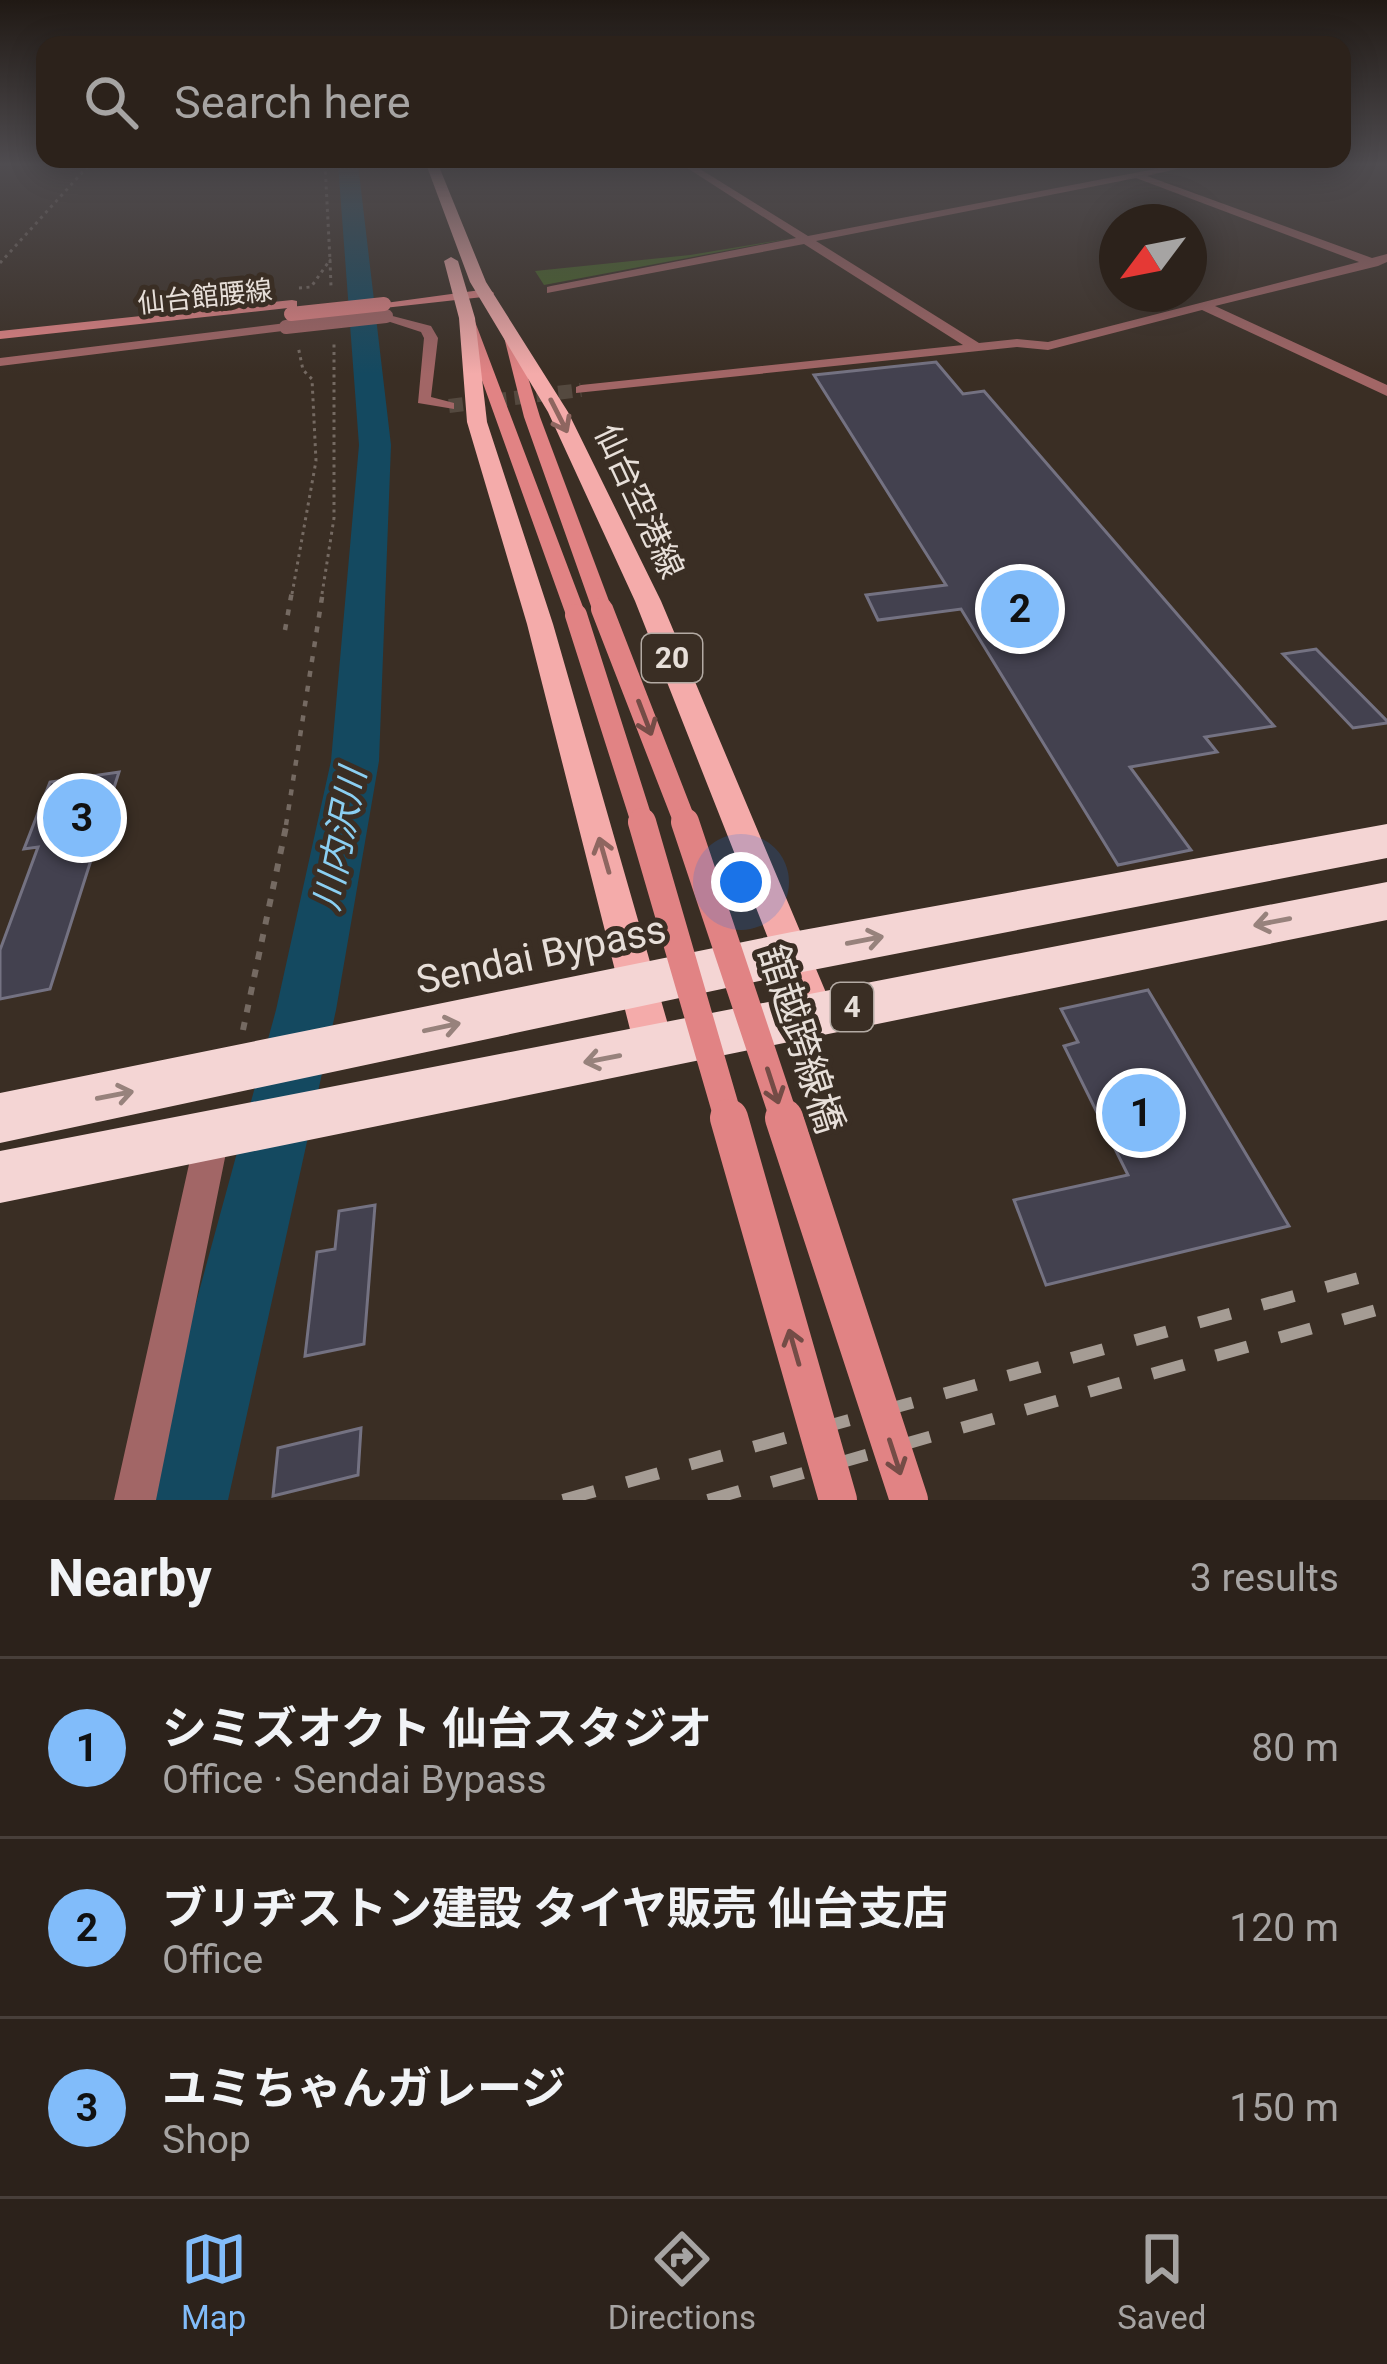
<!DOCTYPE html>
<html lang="en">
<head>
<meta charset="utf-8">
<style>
  body { margin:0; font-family:Roboto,"Noto Sans JP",sans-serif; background:#342a24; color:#f1f3f6 }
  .compass { position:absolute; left:1099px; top:204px; width:108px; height:108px; border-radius:50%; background:#2c221b; box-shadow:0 6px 30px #0003; rotate:238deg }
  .you { position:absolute; left:741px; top:882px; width:42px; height:42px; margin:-30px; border:9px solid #fff; border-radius:50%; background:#1a73e8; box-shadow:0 0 0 18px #1a73e833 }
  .badge { display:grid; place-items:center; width:78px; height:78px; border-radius:50%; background:#81bcfa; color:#111; font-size:39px; font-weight:700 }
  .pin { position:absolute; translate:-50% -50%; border:6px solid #fff; box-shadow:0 3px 12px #0006 }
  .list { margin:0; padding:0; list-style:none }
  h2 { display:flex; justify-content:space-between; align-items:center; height:156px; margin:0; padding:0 48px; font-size:51px }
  h2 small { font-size:39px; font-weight:400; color:#a6a4a3 }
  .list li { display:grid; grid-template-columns:78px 1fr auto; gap:36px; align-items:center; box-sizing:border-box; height:180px; padding:0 48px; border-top:3px solid #483f3a }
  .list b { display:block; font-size:45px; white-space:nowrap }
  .list p { margin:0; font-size:39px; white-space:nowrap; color:#a6a4a3 }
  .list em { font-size:39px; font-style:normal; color:#a6a4a3 }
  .icon { flex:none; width:66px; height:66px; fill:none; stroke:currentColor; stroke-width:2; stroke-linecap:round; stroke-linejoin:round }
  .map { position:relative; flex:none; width:1387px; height:1500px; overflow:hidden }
  .search { position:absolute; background:#2c221b; box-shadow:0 6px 30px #0003; left:36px; right:36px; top:36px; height:132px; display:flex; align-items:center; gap:30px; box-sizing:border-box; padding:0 42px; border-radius:24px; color:#a6a4a3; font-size:45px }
  .sheet { height:696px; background:#2c221b }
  nav { display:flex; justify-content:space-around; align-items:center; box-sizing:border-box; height:168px; border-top:3px solid #483f3a; background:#2c221b; font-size:33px; color:#a6a4a3 }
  nav a { display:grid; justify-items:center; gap:6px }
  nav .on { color:#81bcfa }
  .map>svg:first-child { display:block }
  .green { fill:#466325 }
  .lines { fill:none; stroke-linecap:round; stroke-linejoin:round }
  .river { fill:#144960; fill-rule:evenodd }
  .building { fill:#43414f; stroke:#747282; stroke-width:3 }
  .street-tunnel { stroke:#54493f; stroke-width:14; stroke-dasharray:14 8; stroke-linecap:butt }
  .path-far2 { stroke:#756a62; stroke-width:3; stroke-dasharray:3 4.5; stroke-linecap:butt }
  .path-far1 { stroke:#756a62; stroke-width:4.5; stroke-dasharray:6 9; stroke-linecap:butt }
  .path { stroke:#756a62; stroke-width:6; stroke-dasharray:8 10; stroke-linecap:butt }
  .street { fill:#a26666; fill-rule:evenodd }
  .secondary { fill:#e18384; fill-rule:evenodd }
  .primary { fill:#f4abaa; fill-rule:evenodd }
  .highway { fill:#f4d5d4; fill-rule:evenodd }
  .rail { stroke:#a59c94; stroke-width:12; stroke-dasharray:33 33; stroke-linecap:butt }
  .street-bridge { stroke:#a26666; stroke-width:14 }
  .secondary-bridge-far3 { stroke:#e18384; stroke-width:14 }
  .secondary-bridge-far2 { stroke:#e18384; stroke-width:22 }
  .secondary-bridge-far1 { stroke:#e18384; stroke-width:28 }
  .secondary-bridge { stroke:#e18384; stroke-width:38 }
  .oneway { stroke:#8e6660 }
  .oneway2 { stroke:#744c46 }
  .oneway3 { stroke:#97827c }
  .labels { text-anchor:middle; stroke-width:10; stroke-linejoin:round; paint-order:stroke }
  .far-street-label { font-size:27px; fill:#e7dfd9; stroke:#3a2e24 }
  .shield { fill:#3a2e24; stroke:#b3aaa3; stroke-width:3 }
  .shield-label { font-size:30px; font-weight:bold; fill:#e7dfd9 }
  .street-label { font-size:33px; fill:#e7dfd9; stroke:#3a2e24 }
  .water-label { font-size:36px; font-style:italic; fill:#8bcff2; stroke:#3a2e24 }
  .near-street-label { font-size:39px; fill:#e7dfd9; stroke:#3a2e24 }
</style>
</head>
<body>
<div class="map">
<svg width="1387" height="1500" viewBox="0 0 1387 1500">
  <rect width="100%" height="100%" fill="#3a2e24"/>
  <path class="green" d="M 793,238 L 544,285 L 535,271 L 690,255 Z"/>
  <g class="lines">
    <path class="river" d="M 338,164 L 358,164 L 391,445 L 379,761 L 336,1010 L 228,1500 L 142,1500 L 276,1010 L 331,761 L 359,445 Z"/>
  </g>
  <path class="building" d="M 936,362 L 963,394 L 984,391 L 1274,726 L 1205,737 L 1217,752 L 1130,767 L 1191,850 L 1118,865 L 961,609 L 878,620 L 866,595 L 946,585 L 814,375 Z
    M 1316,649 L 1387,721 L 1387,723 L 1353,728 L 1283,654 Z
    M 119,772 L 50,989 L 0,999 L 0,950 L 38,847 L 24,849 L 50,782 Z
    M 1148,990 L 1289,1226 L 1046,1285 L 1014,1200 L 1128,1175 L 1064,1046 L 1078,1042 L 1061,1009 Z
    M 375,1205 L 364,1344 L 305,1356 L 317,1252 L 335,1249 L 339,1211 Z
    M 361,1428 L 358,1475 L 273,1496 L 278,1448 Z"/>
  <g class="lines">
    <path class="street-tunnel" d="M 449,406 L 581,390"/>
    <path class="path-far2" d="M 325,164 L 330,260
      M 0,263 L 90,164
      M 299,288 L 311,287 L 330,260 L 331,287
      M 292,594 L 316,461 L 312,379 L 303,370 L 298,346
      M 322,594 L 334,518 L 334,342"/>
    <path class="path-far1" d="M 285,630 L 292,591
      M 286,825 L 323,591"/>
    <path class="path" d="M 243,1030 L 287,822"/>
    <path class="street" d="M 681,164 L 692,164 L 808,236 L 1181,164 L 1197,164 L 1147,176 L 1372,258 L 1387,254 L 1387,262 L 1378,266 L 1215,306 L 1387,385 L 1387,396 L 1202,310 L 1048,350 L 1017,347 L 576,393 L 576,387 L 581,385 L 963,345 L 804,244 L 547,293 L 547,287 L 551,286 L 796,238 ZM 1136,178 L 1359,262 L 1048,342 L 1017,339 L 979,343 L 816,241 Z
      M 381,313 L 431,326 L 438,338 L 431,397 L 454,403 L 454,409 L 418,403 L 424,338 L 421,332 L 381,319 Z
      M 286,323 L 293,327 L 291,330 L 0,366 L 0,358 Z
      M 213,1116 L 225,1121 L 230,1133 L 156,1500 L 114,1500 L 196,1133 L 201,1121 Z"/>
    <path class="secondary" d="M 488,289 L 494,293 L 492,296 L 384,308 L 378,304 Z
      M 292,300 L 297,301 L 297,307 L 0,339 L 0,331 Z
      M 467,315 L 474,319 L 586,615 L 583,620 L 569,620 L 566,615 L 460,319 Z
      M 501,325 L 513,328 L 540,417 L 612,609 L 609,614 L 602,616 L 592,609 L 524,417 Z"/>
    <path class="primary" d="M 426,164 L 438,164 L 486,282 L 568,412 L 661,601 L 835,1014 L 829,1027 L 816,1033 L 803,1027 L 635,601 L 548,412 L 470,282 Z
      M 451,257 L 458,261 L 475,318 L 487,422 L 553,624 L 675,1049 L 669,1063 L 655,1069 L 641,1063 L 635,1049 L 527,624 L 467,422 L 459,318 L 444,261 Z"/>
    <path class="highway" d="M 1387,824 L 1387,858 L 792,974 L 0,1143 L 0,1093 L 792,932 Z
      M 1387,882 L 1387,920 L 0,1203 L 0,1151 Z"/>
    <path class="rail" d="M 563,1500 L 1387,1270
      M 708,1500 L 1387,1307"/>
    <path class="street-bridge" d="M 286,327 L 386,316"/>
    <path class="secondary-bridge-far3" d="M 291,314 L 384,304"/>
    <path class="secondary-bridge-far2" d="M 602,609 L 686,825
      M 576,615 L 643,825"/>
    <path class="secondary-bridge-far1" d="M 642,822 L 729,1121
      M 685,822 L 785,1121"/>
    <path class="secondary-bridge" d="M 729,1118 L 838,1500
      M 784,1118 L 909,1500"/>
  </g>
  <defs><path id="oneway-shaft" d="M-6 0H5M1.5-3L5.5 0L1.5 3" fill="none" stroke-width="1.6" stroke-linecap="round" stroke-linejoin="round" transform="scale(3)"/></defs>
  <g class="oneway">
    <use href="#oneway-shaft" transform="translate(559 416) rotate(63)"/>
    <use href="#oneway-shaft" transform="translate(604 855) rotate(-106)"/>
  </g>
  <g class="oneway2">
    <use href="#oneway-shaft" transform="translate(645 718) rotate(69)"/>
    <use href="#oneway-shaft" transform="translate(773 1086) rotate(72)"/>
    <use href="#oneway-shaft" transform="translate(794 1347) rotate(-106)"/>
    <use href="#oneway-shaft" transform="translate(895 1457) rotate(72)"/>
  </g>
  <g class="oneway3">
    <use href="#oneway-shaft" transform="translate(1272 922) rotate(169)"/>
    <use href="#oneway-shaft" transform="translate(865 940) rotate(-11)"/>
    <use href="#oneway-shaft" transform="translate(442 1027) rotate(-12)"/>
    <use href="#oneway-shaft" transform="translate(602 1059) rotate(169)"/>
    <use href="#oneway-shaft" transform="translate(115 1095) rotate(-11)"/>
  </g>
  <linearGradient id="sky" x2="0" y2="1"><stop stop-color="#201914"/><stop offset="0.44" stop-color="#4f4c50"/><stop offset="1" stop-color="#4f4c50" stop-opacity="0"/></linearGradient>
  <rect width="1387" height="374" fill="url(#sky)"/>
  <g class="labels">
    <g class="far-street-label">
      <text transform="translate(205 297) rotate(-6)" y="9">仙台館腰線</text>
    </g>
    <g class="shield">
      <rect x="642" y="634" width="60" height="48" rx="9"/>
      <rect x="831" y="983" width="42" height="48" rx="9"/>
    </g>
    <g class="shield-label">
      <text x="672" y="668">20</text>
      <text x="852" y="1017">4</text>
    </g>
    <g class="street-label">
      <text transform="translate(640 501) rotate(65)" y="12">仙台空港線</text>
    </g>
    <g class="water-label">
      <text transform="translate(339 839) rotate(-79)" y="13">川内沢川</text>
    </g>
    <g class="near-street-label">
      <text transform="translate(541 954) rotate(-12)" y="14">Sendai Bypass</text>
      <text transform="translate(802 1039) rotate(72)" y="14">舘越跨線橋</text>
    </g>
  </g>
</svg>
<svg class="compass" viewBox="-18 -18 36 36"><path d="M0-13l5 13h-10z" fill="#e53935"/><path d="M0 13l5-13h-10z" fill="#a6a4a3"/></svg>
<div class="you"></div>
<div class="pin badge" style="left:1141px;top:1113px">1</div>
<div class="pin badge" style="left:1020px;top:609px">2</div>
<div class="pin badge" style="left:82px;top:818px">3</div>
<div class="search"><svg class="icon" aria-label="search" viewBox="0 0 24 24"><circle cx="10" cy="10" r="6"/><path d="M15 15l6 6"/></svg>Search here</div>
</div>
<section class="sheet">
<h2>Nearby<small>3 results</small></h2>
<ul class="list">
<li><span class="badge">1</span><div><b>シミズオクト 仙台スタジオ</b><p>Office · Sendai Bypass</p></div><em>80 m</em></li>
<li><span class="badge">2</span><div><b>ブリヂストン建設 タイヤ販売 仙台支店</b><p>Office</p></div><em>120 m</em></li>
<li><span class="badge">3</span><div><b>ユミちゃんガレージ</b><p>Shop</p></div><em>150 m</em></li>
</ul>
</section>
<nav>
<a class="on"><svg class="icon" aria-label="map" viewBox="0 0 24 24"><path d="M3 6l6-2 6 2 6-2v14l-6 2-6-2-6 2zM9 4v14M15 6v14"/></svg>Map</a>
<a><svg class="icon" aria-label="directions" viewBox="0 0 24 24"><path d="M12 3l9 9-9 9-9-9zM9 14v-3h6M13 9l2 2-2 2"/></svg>Directions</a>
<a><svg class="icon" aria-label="saved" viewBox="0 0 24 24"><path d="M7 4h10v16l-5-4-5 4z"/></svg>Saved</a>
</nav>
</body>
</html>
